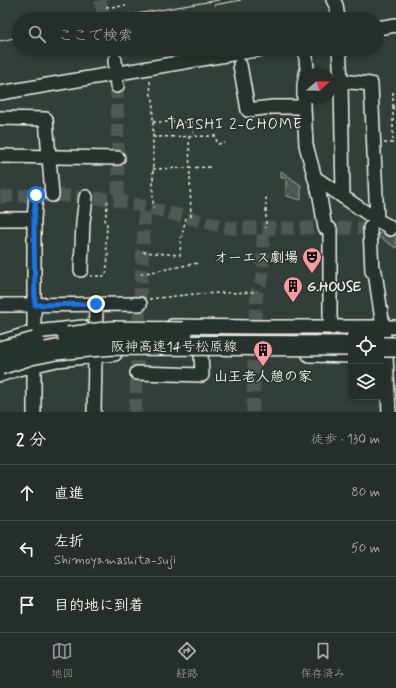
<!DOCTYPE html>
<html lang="ja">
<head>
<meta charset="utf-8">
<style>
  body { margin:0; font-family:Mynerve,"Klee One",sans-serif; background:#323a36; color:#f1f3f6 }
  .controls { position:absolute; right:12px; bottom:12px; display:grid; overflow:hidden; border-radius:8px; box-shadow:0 2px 6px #0003 }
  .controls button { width:36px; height:36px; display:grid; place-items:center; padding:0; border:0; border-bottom:1px solid #424a47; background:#262e2a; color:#f1f3f6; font:20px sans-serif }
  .compass { position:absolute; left:300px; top:68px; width:36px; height:36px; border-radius:50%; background:#262e2a; box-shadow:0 2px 6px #0003; rotate:70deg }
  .stop { position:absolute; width:12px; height:12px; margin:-9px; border:3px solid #1a73e8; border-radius:50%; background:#fff }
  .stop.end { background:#1a73e8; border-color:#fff; box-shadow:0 1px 4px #0008 }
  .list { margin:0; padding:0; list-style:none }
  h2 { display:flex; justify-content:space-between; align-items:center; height:52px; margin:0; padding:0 16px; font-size:17px }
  h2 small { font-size:13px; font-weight:400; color:#a4a8a8 }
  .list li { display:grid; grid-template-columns:26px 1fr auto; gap:12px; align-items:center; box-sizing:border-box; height:56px; padding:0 16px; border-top:1px solid #424a47 }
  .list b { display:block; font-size:15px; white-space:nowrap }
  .list p { margin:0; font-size:13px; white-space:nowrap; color:#a4a8a8 }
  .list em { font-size:13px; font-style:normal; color:#a4a8a8 }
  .icon { flex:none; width:22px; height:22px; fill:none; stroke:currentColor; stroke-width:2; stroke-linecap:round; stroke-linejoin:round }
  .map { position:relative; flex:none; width:396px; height:412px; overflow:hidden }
  .search { position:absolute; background:#262e2a; box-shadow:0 2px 6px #0003; left:12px; right:12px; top:12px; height:44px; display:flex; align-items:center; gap:10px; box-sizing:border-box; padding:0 14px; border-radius:22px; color:#a4a8a8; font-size:15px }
  .sheet { height:220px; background:#262e2a }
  nav { display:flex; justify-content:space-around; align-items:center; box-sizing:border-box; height:56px; border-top:1px solid #424a47; background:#262e2a; font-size:11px; color:#a4a8a8 }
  nav a { display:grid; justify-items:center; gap:2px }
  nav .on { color:#8c9099 }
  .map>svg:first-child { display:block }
  .park { fill:#4c564f; stroke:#a0a49c }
  .garden { fill:url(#garden-dots); stroke:#a0a49c }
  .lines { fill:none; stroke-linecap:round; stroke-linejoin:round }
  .minor-tunnel { stroke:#4f5952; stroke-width:13; stroke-dasharray:13 6; stroke-linecap:butt }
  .minor-casing { stroke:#f4f1e8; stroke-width:16 }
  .path { stroke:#f4f1e8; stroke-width:1.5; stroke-dasharray:3 3; stroke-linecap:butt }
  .minor { stroke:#26332d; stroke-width:13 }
  .tram { stroke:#f4f1e8; stroke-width:1 }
  .highway-bridge-casing { stroke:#f4f1e8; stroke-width:22; stroke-linecap:butt }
  .highway-bridge { stroke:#26332d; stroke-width:19 }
  .route { stroke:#1a73e8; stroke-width:5 }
  .labels { text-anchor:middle; stroke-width:3; stroke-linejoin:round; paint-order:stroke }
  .poi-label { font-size:14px; font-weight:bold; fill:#f4f1e8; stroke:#26332d; text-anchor:end }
  .street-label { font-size:14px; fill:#f4f1e8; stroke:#26332d }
  .neighbourhood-label { font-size:15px; letter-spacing:1px; fill:#f4f1e8; stroke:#26332d }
</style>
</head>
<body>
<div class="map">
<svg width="396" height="412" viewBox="0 0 396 412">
  <defs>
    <pattern id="garden-dots" width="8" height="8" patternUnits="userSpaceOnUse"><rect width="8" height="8" fill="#4c564f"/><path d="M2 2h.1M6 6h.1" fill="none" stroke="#666f68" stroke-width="1.8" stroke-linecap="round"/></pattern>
  </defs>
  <rect width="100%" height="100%" fill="#323e38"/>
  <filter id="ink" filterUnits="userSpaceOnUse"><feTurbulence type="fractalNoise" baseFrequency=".025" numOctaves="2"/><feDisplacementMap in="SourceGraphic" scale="8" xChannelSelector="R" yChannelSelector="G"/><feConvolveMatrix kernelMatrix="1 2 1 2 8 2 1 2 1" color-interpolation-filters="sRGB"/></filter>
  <g filter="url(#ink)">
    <path class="park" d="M 392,233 L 396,236 L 396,248 L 375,234 Z"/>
    <path class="garden" d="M 281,171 L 301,185 L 301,200 L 286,196 L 286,178 L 281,178 Z"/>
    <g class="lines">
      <path class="minor-tunnel" d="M 100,0 L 104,15
        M 117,86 L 118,158 L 118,200
        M 0,197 L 36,195 L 52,195 L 118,200 L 229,228 L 366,228
        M 139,320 L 145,207
        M 255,322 L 257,292 L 263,276 L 263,228
        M 135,412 L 138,357
        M 253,412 L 254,358"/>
      <g class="minor-casing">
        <path id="minor" d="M 333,0 L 336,5 L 338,19
          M 377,28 L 396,25
          M 305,49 L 307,69 L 304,85 L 304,107 L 306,145 L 320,197 L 325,228
          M 339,49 L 341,81 L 343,197
          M 115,60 L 117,86
          M 240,65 L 248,110 L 272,107 L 304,107
          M 341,81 L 371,84 L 377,220 L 388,226 L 390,229
          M 0,93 L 262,49
          M 0,118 L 46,119 L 52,195
          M 0,156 L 118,158
          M 314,177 L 377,220
          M 0,219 L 34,219 L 34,412
          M 34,219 L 36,195
          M 370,228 L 372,271 L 375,272 L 383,327 L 386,357 L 389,412
          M 330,229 L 330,317 L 332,328
          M 81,270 L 83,222 L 86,197
          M 0,305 L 140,304
          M 172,326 L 255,327 L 396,327
          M 0,342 L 34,332 L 83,327
          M 309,355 L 351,356
          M 137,373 L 202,375 L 201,353
          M 0,375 L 18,369 L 57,360 L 115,354
          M 94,412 L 96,304"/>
      </g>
      <path class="path" d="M 106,7 L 126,6
        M 129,13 L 130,19
        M 104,15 L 105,19
        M 150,81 L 151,95 L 153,99 L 153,208
        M 393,92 L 393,107
        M 153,122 L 192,122 L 194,136
        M 189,136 L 191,219
        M 153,137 L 216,136 L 217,144 L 225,143
        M 384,143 L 393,143 L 393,107 L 396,108
        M 153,169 L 213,167
        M 266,197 L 266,228
        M 143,252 L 180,255 L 181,239 L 186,218
        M 141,274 L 198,263
        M 90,276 L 106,276 L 108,256 L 106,246 L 107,222 L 105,221 L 108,199
        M 149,299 L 194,294 L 257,292"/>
      <use href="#minor" class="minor"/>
      <path class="tram" d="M 214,5 L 241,0
        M 106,19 L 219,0
        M 0,41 L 19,37"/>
      <g class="highway-bridge-casing">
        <path id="highway-bridge" d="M 68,337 L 112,331 L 183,332
          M 381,347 L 396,347
          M 0,351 L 35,342
          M 0,365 L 31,355 L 56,350 L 113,345 L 351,346"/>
      </g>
      <use href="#highway-bridge" class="highway-bridge"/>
    </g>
  </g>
  <g class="lines" filter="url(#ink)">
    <path class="route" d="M 36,195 L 34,219 L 35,305 L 96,304"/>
  </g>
  <defs>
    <g id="theatre-pin" transform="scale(1)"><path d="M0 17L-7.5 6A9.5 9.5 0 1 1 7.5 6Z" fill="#ff9aa2" stroke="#26332d"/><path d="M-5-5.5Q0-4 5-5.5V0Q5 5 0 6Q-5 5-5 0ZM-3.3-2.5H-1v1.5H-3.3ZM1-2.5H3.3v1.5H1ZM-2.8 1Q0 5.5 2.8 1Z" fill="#111"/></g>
    <g id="building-pin" transform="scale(1)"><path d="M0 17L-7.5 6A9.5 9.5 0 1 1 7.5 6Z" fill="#ff9aa2" stroke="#26332d"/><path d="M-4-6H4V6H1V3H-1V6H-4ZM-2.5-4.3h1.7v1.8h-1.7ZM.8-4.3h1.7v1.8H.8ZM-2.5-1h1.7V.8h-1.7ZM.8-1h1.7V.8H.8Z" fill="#111"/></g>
  </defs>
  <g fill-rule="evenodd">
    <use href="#theatre-pin" x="312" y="257"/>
    <use href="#building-pin" x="293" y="286"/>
    <use href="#building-pin" x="263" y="350"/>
  </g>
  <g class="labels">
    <g class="poi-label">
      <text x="298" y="262">オーエス劇場</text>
      <text x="307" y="291" text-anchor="start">G.HOUSE</text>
      <text x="263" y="381" text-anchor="middle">山王老人憩の家</text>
    </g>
    <g class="street-label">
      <text x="174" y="351">阪神高速14号松原線</text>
    </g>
    <g class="neighbourhood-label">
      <text x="235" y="129">TAISHI 2-CHOME</text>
    </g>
  </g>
</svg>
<div class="controls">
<button><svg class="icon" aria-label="locate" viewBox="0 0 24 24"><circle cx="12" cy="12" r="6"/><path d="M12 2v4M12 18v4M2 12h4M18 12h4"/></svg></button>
<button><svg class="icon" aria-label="layers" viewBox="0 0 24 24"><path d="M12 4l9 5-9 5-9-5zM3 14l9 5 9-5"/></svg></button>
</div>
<svg class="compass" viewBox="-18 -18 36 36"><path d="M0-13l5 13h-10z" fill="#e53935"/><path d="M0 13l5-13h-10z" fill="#a4a8a8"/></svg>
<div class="stop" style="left:36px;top:195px"></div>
<div class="stop end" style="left:96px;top:304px"></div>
<div class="search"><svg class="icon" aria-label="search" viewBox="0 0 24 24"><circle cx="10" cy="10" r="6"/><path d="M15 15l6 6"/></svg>ここで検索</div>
</div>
<section class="sheet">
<h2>2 分<small>徒歩 · 130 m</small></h2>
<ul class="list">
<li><svg class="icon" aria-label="ahead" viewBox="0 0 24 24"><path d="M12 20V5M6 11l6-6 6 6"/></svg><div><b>直進</b></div><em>80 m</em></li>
<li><svg class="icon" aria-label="left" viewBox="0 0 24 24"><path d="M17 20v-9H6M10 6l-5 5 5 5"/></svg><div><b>左折</b><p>Shimoyamashita-suji</p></div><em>50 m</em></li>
<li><svg class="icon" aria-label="arrive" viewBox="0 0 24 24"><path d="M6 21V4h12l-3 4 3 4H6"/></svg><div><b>目的地に到着</b></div></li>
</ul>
</section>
<nav>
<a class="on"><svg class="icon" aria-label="map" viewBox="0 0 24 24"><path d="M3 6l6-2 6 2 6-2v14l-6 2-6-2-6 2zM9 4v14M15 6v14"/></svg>地図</a>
<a><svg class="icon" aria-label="directions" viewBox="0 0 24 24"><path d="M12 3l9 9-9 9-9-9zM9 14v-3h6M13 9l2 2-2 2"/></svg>経路</a>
<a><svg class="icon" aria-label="saved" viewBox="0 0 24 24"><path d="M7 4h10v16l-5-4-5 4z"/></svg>保存済み</a>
</nav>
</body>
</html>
